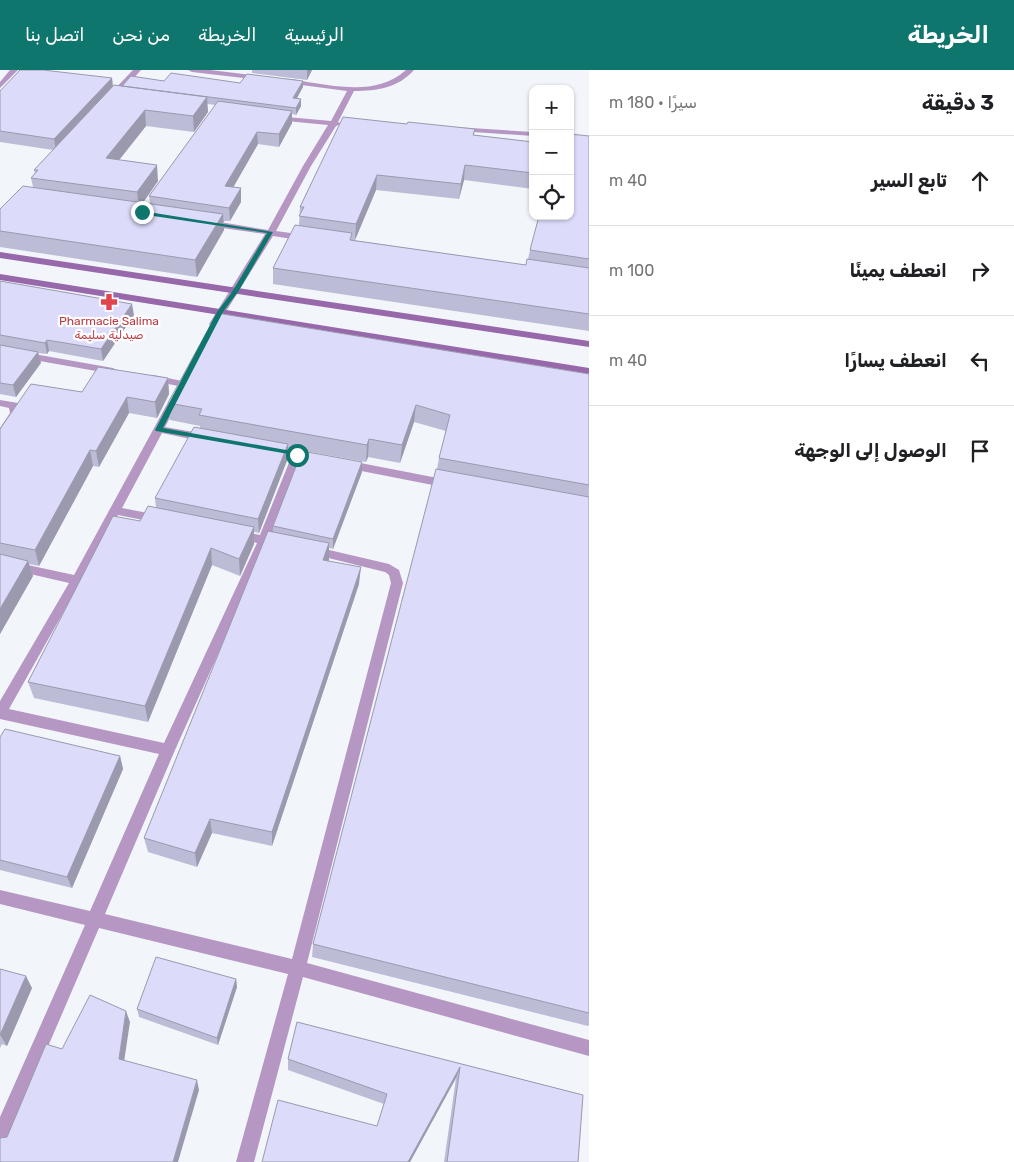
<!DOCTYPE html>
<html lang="ar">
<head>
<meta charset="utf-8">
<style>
  body { margin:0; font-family:Rubik,Cairo,sans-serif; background:#f2f2f2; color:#202124; direction:rtl }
  .controls { position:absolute; right:15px; top:15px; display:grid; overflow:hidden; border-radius:10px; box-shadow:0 1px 4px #0004 }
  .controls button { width:45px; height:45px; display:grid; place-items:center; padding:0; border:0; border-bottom:1px solid #e0e0e0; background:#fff; color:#202124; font:25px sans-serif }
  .stop { position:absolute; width:15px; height:15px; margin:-11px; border:4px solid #0f766e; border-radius:50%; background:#fff }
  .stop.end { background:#0f766e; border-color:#fff; box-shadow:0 1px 5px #0008 }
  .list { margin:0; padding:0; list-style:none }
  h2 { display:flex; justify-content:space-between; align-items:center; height:65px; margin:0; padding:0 20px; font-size:21px }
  h2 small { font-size:16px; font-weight:400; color:#757577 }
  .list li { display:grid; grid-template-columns:32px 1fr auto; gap:15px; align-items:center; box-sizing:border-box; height:90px; padding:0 20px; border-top:1px solid #e0e0e0 }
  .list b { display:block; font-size:19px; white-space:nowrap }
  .list em { font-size:16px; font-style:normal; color:#757577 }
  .icon { flex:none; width:28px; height:28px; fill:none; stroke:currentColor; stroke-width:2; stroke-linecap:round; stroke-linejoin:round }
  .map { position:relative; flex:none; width:589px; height:1092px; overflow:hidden; direction:ltr }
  header { display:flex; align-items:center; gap:30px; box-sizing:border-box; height:70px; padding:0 25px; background:#0f766e; color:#fff }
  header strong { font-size:24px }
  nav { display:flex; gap:28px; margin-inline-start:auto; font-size:18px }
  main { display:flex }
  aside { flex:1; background:#fff }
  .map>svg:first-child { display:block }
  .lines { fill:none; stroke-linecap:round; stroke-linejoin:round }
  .street { fill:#b697c4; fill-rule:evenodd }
  .secondary { fill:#9769ab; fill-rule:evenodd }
  .wall { fill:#bdbcd6; fill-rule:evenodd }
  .shaded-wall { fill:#9a99ae }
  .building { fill:#dcdbf9; stroke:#9a99ae }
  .route { fill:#0f766e }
  .labels { text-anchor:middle; stroke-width:4.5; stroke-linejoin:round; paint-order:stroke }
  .far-health-label { font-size:12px; fill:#be3a42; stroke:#fff }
</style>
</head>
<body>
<header>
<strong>الخريطة</strong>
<nav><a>الرئيسية</a><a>الخريطة</a><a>من نحن</a><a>اتصل بنا</a></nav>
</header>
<main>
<aside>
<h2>3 دقيقة<small>سيرًا · 180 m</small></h2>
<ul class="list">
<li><svg class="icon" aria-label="ahead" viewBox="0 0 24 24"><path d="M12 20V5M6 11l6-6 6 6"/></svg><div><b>تابع السير</b></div><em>40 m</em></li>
<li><svg class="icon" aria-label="right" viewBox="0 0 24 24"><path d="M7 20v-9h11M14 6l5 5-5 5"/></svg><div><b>انعطف يمينًا</b></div><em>100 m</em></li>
<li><svg class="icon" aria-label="left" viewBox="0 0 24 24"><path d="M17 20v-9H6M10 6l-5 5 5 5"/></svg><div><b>انعطف يسارًا</b></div><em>40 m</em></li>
<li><svg class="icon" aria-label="arrive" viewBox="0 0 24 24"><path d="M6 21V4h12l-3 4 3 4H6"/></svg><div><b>الوصول إلى الوجهة</b></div></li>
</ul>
</aside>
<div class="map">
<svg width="589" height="1092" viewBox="0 0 589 1092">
  <rect width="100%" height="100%" fill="#f2f6fb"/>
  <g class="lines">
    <path class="street" d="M 10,0 L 18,0 L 0,18 L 0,12 Z
      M 133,0 L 141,0 L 113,31 L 107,31 L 107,27 Z
      M 188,0 L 210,0 L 261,6 L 265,8 L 261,10 L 192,2 Z
      M 406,0 L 414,0 C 398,18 377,21 354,21 L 338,52 L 342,54 L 336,56 L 311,96 L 276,161 L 305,165 L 309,168 L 305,171 L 273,166 L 217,256 L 211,256 L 209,254 L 265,164 L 208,156 L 204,153 L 208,150 L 268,160 L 303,96 L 328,55 L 276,50 L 272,48 L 276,46 L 331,51 L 347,21 L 286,13 L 282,11 L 283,9 C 293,8 304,12 314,13 C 345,18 381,23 406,0 Z
      M 455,57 L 533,62 L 533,66 L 458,61 L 455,61 Z
      M 0,278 L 113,298 L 118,301 L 113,304 L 0,284 Z
      M 153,305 L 187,312 L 188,314 L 183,317 L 149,310 L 149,306 Z
      M 176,324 L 181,327 L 165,357 L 205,364 L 210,368 L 205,372 L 162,363 L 122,438 L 158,445 L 164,449 L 158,453 L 118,445 L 9,639 L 164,673 L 257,473 L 235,468 L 233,465 L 239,461 L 260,465 L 292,385 L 297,381 L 302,385 L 271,468 L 284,471 L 286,474 L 280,478 L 267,475 L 175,680 L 105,844 L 292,889 L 391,513 L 389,505 L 385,502 L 312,484 L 306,480 L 312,476 L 389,494 L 399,500 L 403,513 L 307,893 L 589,970 L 589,986 L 303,907 L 254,1092 L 236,1092 L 288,904 L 99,858 L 6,1074 L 0,1077 L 0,1047 L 85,855 L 0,834 L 0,820 L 90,841 L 159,684 L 0,649 L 0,631 L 69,513 L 0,497 L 0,489 L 74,505 L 172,325 Z
      M 0,330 L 18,333 L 20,343 L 4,368 L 0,370 L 0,358 L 10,343 L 9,338 L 0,336 Z
      M 345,390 L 448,410 L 454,414 L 448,418 L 341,397 L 340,394 L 341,391 Z"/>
    <path class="secondary" d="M 0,182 L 589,271 L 589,277 L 0,188 Z
      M 0,204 L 589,298 L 589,304 L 0,210 Z"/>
  </g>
  <path class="wall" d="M 252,0 L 312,0 L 307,10 L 252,3 Z
    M 112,8 L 113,16 L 122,16 L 164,11 L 240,13 L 303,11 L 303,17 L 297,28 L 301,29 L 301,36 L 296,45 L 292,44 L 292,53 L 279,77 L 258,74 L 233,117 L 241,118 L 241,132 L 230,151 L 224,151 L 224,160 L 197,207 L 0,177 L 0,139 L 33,117 L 31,108 L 35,103 L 34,100 L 53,80 L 0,72 L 0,21 ZM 207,34 L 216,35 L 149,126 L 150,133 L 143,133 L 158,111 L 119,90 L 146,56 L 194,62 L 208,42 Z
    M 407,54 L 475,59 L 474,65 L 533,72 L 533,119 L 464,110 L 459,129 L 376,120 L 355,170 L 352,170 L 526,195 L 528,189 L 530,180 L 589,66 L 589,261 L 273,214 L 273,198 L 299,155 L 300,137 Z
    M 0,211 L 134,245 L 103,291 L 49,281 L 47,284 L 38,283 L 41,293 L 16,327 L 0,324 Z
    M 589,304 L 589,955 L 588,956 L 312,887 L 313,874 L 437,399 L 439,388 L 446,361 L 414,352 L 400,393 L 368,387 L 366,392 L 288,378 L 288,388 L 259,463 L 254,462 L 254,474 L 240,506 L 212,495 L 148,652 L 34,628 L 28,612 L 140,451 L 156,438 L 155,428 L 200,358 L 200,356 L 170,350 L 168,333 Z
    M 168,308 L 169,324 L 157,348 L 129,343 L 99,397 L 93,396 L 39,496 L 29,494 L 33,506 L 0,564 L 0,359 L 82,322 Z
    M 362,402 L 333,479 L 329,478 L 328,491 L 359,514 L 272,776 L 212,763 L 197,797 L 148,782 L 144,768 L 273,462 L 273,456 Z
    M 0,667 L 120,686 L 123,699 L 72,818 L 0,800 Z
    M 0,899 L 32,918 L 7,976 L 2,974 L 0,978 Z
    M 236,909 L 237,917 L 218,975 L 139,947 L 137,939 Z
    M 297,952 L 583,1025 L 578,1092 L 444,1092 L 456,1008 L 410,1092 L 262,1092 L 377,1056 L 384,1034 L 288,1000 L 288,989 Z"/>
  <path class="shaded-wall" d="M 307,0 L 312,0 L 307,10 Z
    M 112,8 L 113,19 L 56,81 L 54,69 Z
    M 303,11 L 303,17 L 293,35 L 293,28 Z
    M 207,27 L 208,42 L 194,62 L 193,46 Z
    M 301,29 L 301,36 L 296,45 L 296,38 Z
    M 145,40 L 146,56 L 108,104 L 106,88 Z
    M 292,41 L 292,53 L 279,77 L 279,64 Z
    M 257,62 L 258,74 L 226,130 L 225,116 Z
    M 157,95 L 158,111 L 139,138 L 137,122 Z
    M 465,95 L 464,110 L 459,129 L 461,114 Z
    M 377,105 L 376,120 L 355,170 L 356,154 Z
    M 241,118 L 241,132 L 230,151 L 229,138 Z
    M 223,144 L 224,160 L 197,207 L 195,190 Z
    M 132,234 L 134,245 L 103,291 L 101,279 Z
    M 47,270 L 49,281 L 47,284 L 45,273 Z
    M 38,282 L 41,293 L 16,327 L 13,315 Z
    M 168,308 L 169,324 L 157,348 L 155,332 Z
    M 127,327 L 129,343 L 99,397 L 96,381 Z
    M 416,335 L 414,352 L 400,393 L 402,375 Z
    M 369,369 L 368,387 L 366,392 L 367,375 Z
    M 288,374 L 288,388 L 259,463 L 258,449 Z
    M 90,380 L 93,396 L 39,496 L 35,480 Z
    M 362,392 L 362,402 L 333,479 L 333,469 Z
    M 254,457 L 254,474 L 240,506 L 239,489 Z
    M 329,473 L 329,490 L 323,506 L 323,490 Z
    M 211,478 L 212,495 L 148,652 L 145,636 Z
    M 28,491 L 33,506 L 0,564 L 0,539 Z
    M 361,497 L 359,514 L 272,776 L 272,762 Z
    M 120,686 L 123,699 L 72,818 L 67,807 Z
    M 210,749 L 212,763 L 197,797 L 195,783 Z
    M 26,906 L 32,918 L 7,976 L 0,965 Z
    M 236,909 L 237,917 L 218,975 L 217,968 Z
    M 126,941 L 130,952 L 123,999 L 119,989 Z
    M 460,997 L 456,1008 L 410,1092 L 408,1092 Z
    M 197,1010 L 199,1020 L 178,1092 L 173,1092 Z"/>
  <path class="building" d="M 20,0 L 43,0 L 112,8 L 54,69 L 0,61 L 0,21 Z
    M 171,3 L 240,13 L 247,4 L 303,11 L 293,28 L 301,29 L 296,38 L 122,16 L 131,6 L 164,11 Z
    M 114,15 L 207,27 L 193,46 L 145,40 L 106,88 L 157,95 L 137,122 L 31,108 L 38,100 L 34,100 Z
    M 218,31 L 292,41 L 279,64 L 257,62 L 225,116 L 241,118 L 229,138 L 149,126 Z
    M 343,47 L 407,54 L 408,52 L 475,59 L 473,65 L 533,72 L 533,103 L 465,95 L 461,114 L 377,105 L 356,154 L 299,146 L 304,137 L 300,137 Z
    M 570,64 L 589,66 L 589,189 L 530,180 L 539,146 L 570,146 Z
    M 23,116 L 223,144 L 195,190 L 0,161 L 0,139 Z
    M 295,155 L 352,163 L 350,170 L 526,195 L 527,189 L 589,198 L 589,244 L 273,198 Z
    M 0,211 L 132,234 L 101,279 L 47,270 L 45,273 L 0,265 Z
    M 217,243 L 589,304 L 589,415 L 439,388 L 450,345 L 416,335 L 402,375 L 369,369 L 367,375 L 199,345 L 202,339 L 168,333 Z
    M 0,275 L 38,282 L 13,315 L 0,313 Z
    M 98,297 L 168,308 L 155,332 L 127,327 L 96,381 L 90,380 L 35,480 L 0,473 L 0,359 L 31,314 L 82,322 Z
    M 194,357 L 288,374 L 258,449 L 155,428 Z
    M 302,381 L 362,392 L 333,469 L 273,456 Z
    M 436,399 L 589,427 L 589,943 L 313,874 Z
    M 148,436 L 254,457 L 239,489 L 211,478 L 145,636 L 28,612 L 113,446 L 140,451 Z
    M 268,461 L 329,473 L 323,490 L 361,497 L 272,762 L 210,749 L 195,783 L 144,768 Z
    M 0,484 L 28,491 L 0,539 Z
    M 5,659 L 120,686 L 67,807 L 0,790 L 0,667 Z
    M 156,887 L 236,909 L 217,968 L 137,939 Z
    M 0,899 L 26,906 L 0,965 Z
    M 90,925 L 126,941 L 119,989 L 197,1010 L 173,1092 L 0,1092 L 0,1068 L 7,1067 L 46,974 L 62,979 Z
    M 297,952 L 583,1025 L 578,1092 L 447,1092 L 460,997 L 408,1092 L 262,1092 L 278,1030 L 377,1056 L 387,1024 L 288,989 Z"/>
  <path class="route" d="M 142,141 L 273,162 L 238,222 L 223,242 L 163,358 L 297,382 L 301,385 L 300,386 L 156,361 L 155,360 L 217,242 L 232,222 L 267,163 L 140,144 Z"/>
  <defs>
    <g id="pharmacy-bare" transform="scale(1.35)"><path d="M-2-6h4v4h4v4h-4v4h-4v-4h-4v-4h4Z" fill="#e0444e" stroke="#fff" stroke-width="2.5" paint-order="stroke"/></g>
  </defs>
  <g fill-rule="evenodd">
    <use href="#pharmacy-bare" x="109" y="232"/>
  </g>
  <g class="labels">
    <g class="far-health-label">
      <text x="109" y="255">Pharmacie Salima<tspan x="109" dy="14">صيدلية سليمة</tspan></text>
    </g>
  </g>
</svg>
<div class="controls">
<button>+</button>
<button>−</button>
<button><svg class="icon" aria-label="locate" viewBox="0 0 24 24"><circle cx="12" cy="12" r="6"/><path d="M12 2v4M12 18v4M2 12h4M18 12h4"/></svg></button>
</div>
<div class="stop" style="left:297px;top:385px"></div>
<div class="stop end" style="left:142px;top:142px"></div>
</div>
</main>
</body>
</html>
